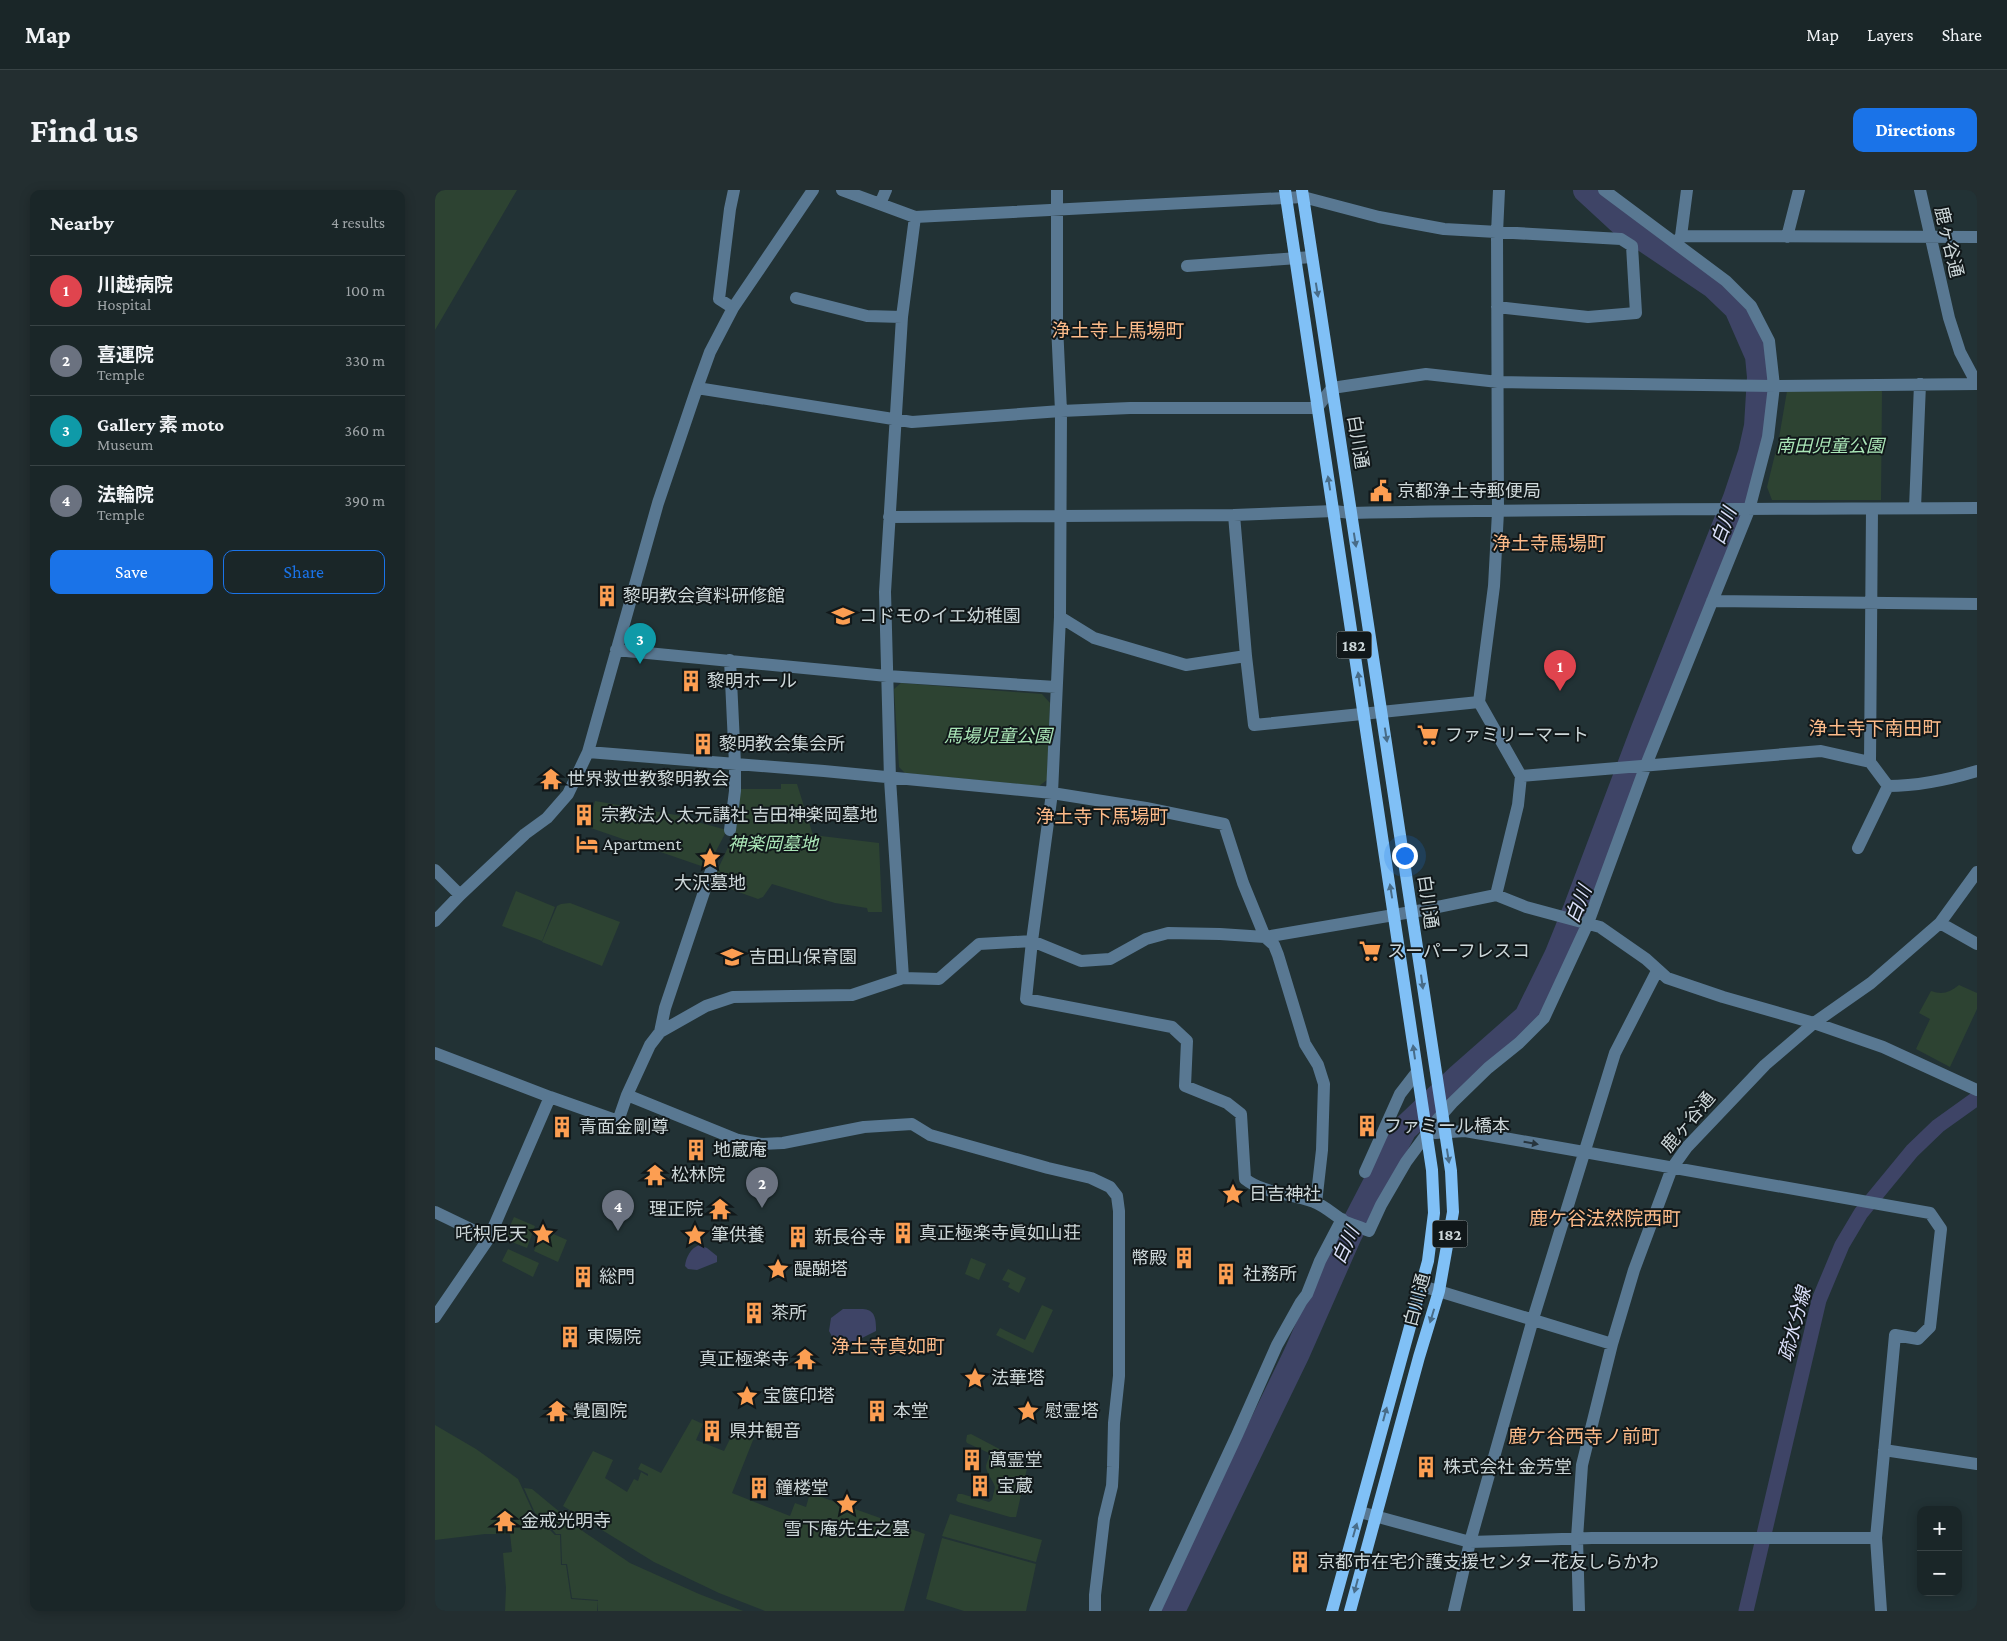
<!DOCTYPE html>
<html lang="en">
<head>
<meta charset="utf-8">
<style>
  body { margin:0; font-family:"Crimson Pro","Noto Sans JP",serif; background:#232e30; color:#f1f3f6 }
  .controls { position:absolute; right:15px; bottom:15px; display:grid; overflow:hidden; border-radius:10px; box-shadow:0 2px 12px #0003 }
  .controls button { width:45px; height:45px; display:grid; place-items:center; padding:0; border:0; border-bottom:1px solid #384345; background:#1a2628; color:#f1f3f6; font:25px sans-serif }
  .you { position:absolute; left:969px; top:665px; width:18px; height:18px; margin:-12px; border:4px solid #fff; border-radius:50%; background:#1a73e8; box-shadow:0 0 0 8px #1a73e833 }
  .badge { display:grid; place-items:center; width:32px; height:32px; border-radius:50%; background:#1a73e8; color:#fff; font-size:16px; font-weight:700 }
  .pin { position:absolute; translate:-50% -41px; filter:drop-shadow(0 1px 2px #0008) }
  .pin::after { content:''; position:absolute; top:26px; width:18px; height:15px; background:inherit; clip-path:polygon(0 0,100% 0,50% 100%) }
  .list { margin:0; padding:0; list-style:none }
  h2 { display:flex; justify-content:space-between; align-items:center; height:65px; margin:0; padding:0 20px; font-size:21px }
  h2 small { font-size:16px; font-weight:400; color:#9fa5a8 }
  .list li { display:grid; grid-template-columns:32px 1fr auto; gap:15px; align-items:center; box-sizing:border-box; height:70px; padding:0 20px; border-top:1px solid #384345 }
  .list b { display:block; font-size:19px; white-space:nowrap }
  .list p { margin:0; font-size:16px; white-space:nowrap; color:#9fa5a8 }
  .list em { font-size:16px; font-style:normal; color:#9fa5a8 }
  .actions { display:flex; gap:10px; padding:15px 20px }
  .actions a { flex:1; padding:11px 0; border:1px solid #1a73e8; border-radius:10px; text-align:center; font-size:18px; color:#1a73e8 }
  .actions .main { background:#1a73e8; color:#fff }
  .map { position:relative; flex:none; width:1542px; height:1421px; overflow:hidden; border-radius:10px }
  header { display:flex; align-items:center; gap:30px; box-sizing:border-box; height:70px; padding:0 25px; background:#1a2628; border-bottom:1px solid #384345 }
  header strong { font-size:24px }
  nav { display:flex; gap:28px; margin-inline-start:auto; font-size:18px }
  .intro { display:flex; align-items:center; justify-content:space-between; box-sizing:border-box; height:120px; padding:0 30px }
  h1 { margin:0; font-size:35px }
  .button { padding:12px 22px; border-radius:10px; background:#1a73e8; color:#fff; font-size:18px; font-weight:700 }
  main { display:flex; gap:30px; padding:0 30px }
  aside { flex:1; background:#1a2628; border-radius:10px; box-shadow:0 2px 12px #0003 }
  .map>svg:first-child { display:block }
  .green { fill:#2d4332 }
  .water { fill:#3e4466 }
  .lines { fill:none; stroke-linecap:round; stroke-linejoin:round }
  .canal { stroke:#3e4466; stroke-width:15 }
  .river { stroke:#3e4466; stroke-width:26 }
  .minor { stroke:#597892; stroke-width:12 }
  .major { stroke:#80c0f6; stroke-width:12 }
  .oneway { fill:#486c88 }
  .oneway2 { fill:#27353e }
  .labels { text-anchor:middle; stroke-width:4; stroke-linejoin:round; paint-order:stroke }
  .shield { fill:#11181a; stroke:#959ea0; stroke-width:1 }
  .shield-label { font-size:16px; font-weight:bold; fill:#cdd7d9 }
  .street-label { font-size:18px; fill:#cdd7d9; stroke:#11181a }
  .park-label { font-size:18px; font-style:italic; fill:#aae6b7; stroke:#11181a }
  .poi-label { font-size:18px; fill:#cdd7d9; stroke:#11181a; text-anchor:start }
  .neighbourhood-label { font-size:19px; fill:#fdbb8a; stroke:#11181a }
  .water-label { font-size:19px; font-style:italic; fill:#dbe0fa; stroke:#11181a }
</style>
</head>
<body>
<header>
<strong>Map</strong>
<nav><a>Map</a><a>Layers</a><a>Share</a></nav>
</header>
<div class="intro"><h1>Find us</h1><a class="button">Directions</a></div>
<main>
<aside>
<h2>Nearby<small>4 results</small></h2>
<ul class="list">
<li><span class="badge" style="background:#e0444e">1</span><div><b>川越病院</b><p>Hospital</p></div><em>100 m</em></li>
<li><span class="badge" style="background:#6b7280">2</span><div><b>喜運院</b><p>Temple</p></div><em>330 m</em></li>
<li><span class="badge" style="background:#0f9aa8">3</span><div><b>Gallery 素 moto</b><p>Museum</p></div><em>360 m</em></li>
<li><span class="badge" style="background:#6b7280">4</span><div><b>法輪院</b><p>Temple</p></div><em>390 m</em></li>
</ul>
<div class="actions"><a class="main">Save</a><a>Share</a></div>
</aside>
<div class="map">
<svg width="1542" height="1421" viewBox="0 0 1542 1421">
  <rect width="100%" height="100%" fill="#223235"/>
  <path class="green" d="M 0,0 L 82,0 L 0,140 Z
    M 1447,200 L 1446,310 L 1337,310 L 1332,297 L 1344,248 L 1352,201 Z
    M 466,493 L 607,504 L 615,513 L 612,590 L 604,596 L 470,583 L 464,577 L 459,499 Z
    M 346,594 L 362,594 L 378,645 L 444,653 L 447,722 L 433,722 L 432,718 L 400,713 L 337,694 L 328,707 L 323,709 L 284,695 L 278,690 L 300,642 L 306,599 L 346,599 Z
    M 160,611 L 247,626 L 247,628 L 292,640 L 272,678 L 153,637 Z
    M 81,701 L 120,717 L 107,751 L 67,736 Z
    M 135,713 L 185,732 L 167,776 L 107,752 L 122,716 L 126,714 Z
    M 1524,795 L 1542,803 L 1542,819 L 1515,877 L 1481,859 L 1495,829 L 1484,823 L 1496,801 C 1507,805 1514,803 1524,795 Z
    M 79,1027 L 100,1036 L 92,1058 L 69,1049 Z
    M 107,1039 L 132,1050 L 123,1072 L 99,1061 Z
    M 73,1059 L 104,1073 L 98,1087 L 67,1071 Z
    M 536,1068 L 551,1074 L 544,1090 L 530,1084 Z
    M 573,1079 L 591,1088 L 584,1103 L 573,1097 L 575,1093 L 567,1090 Z
    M 607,1115 L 618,1120 L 598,1163 L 561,1145 L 565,1138 L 590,1150 Z
    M 257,1229 L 268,1234 L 261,1250 L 289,1261 L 301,1237 L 320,1245 L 297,1303 L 355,1326 L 360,1313 L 371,1317 L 375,1303 L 490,1344 L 469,1421 L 330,1421 L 284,1403 L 219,1372 L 128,1316 L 158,1261 L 178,1270 L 170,1288 L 192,1302 L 199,1289 L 203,1291 L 206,1282 L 213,1286 L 213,1284 L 203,1279 L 206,1273 L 226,1283 Z
    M 0,1235 L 41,1259 L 83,1289 L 99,1324 L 120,1345 L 125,1345 L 126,1375 L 131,1375 L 136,1409 L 163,1411 L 162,1421 L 70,1421 L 71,1398 L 68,1363 L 77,1362 L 75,1344 L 50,1344 L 0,1350 Z
    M 536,1244 L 593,1274 L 581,1327 L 575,1327 L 523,1312 L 521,1310 L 523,1304 L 527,1304 L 554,1312 L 557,1310 L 560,1297 C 558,1290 551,1283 551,1276 C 552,1271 555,1268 554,1263 L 532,1253 L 531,1251 L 532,1245 Z
    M 89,1298 L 97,1299 L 149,1342 L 195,1373 L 264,1404 L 308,1421 L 163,1421 L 163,1410 L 137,1408 L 132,1374 L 127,1374 L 126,1344 L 121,1344 L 116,1338 L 100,1323 Z
    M 515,1324 L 607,1350 L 601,1372 L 507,1346 Z
    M 507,1348 L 601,1374 L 591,1421 L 529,1421 L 491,1409 Z"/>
  <path class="water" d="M 264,1055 L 272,1058 L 282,1066 L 282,1072 L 262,1080 L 253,1079 L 250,1076 C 251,1067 256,1058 264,1055 Z
    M 408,1119 C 429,1120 442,1113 441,1141 L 419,1152 L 400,1152 L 394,1141 L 396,1128 Z"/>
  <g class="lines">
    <path class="canal" d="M 1311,1421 L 1384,1110 L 1407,1055 L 1426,1023 L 1477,961 L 1503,936 L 1542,908"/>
    <path class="river" d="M 737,1421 L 862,1163 L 914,1045 L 969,939 L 1025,886 L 1092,827 L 1122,766 L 1141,719 L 1209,539 L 1301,308 L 1316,263 L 1322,236 L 1325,187 L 1323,166 L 1302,118 L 1279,96 L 1190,36 L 1151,0"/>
    <path class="minor" d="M 407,0 L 480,27 L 868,7 L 944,27 L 1009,39 L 1186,49 L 1197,56 L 1201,123 L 1153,127 L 1062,117
      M 622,0 L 622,135 L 626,221 L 625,427 L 617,603 L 597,751 L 591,809 L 737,837 L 752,851 L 750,896 L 792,913 L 806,924 L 810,989 C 829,1004 857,1003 879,1012 C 890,1016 899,1025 909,1031 C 917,1035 926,1037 934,1041 L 946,1015 L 971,972 L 1002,930 L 1017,913 L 1053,878 L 1084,853 L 1109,828 L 1153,733 L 1211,575 L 1314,320 L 1333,247 L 1339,196 L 1334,151 L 1316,116 L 1291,91 L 1169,0
      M 1485,0 L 1514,128 L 1525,162 L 1542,194
      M 445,14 L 451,0
      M 1246,46 L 1252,0
      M 1352,47 L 1364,0
      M 1241,53 L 1246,46 L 1542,47
      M 752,76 L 877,67
      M 361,108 L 432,126 L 467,127
      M 298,118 L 284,109 L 295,19 L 299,0
      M 262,198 L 477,232 L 626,221 L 695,218 L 882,218 L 897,198 L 991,184 L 1063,192 L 1339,196 L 1542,194
      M 1480,318 L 1485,194
      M 799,325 L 811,466 L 819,535 L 1044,512
      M 454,327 L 799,325 L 899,321 L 916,323 C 1125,319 1333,319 1542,318
      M 1277,411 L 1542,414
      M 625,427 L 659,448 L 751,475 L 811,466
      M 181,460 L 452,486 L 621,497
      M 153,562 L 389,581 L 617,603 L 711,618 L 789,634 L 808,693 L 830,747 L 988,720 L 1061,705 L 1091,717 L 1165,737 L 1211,769 L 1232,788 L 1288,807 L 1379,833 L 1448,857 L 1542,900
      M 1435,572 L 1437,319
      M 1086,586 L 1386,561 L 1435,572 L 1453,596 C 1484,596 1512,590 1542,581
      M 295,640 L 300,601 L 300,574 L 295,470
      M 1423,658 L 1453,596
      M 0,680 L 25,705
      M 1061,705 L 1083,615 L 1086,586 L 1044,512 L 1059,396 L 1063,322 L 1062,43 L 1064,0
      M 0,731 L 25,705 L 90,644 L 112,628 L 133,604 L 153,562 L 223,313 L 262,198 L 275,162 L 298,118 L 378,0
      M 1505,733 L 1542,754
      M 468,788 L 455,589 L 450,402 L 467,127 L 480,27
      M 225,842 L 230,818 L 276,681
      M 0,863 L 115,907 L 54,1048 L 0,1127
      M 115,907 L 183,931 L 192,905
      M 1000,943 L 1030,941 L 1495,1023 L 1506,1039 L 1495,1137 L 1483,1149 L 1460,1145 L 1441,1348 L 1446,1421
      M 930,982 L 965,904 L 982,882
      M 0,1022 L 54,1048
      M 987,1096 L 1177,1154
      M 1449,1260 L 1542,1274
      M 925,1322 L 1035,1352 L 1157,1348 L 1441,1348
      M 660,1421 L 660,1405 L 669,1329 L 677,1296 L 678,1277 L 679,1233 L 684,1186 L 684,1021 L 682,1006 L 675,997 L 656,988 L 613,978 L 495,945 L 477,934 L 429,937 L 348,953 L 326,954 L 303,950 L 192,905 L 215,855 L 225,842 L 271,816 L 298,807 L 417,805 L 468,788 L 504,789 L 544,754 L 597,751 L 646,771 L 675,769 L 711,749 L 733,743 L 785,744 L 830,747 L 839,755 L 843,765 L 870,854 L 883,875 L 889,894 L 887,960 L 881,1013
      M 720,1421 L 802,1245 L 842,1155 L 866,1112 L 872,1104 L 885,1071 L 907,1029
      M 1019,1421 L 1035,1352 L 1098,1129 L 1180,863 L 1222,781
      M 1144,1421 L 1142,1348 L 1147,1275 L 1177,1154 L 1199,1080 L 1237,978 L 1252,957 L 1330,875 L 1379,833 L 1436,793 L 1505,733 L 1542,682"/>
    <path class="major" d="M 850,0 L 997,980 L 999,1023 L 993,1071 L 897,1421
      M 867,0 L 1016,981 L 1018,1022 L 1004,1101 L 984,1167 L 915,1421"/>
  </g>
  <defs><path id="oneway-solid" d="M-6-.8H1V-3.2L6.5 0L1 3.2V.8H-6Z" transform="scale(1.25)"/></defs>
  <g class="oneway">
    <use href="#oneway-solid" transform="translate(882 100) rotate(81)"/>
    <use href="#oneway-solid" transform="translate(894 293) rotate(-99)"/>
    <use href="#oneway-solid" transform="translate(920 350) rotate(81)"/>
    <use href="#oneway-solid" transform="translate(924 489) rotate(-98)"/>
    <use href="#oneway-solid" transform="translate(951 545) rotate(81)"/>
    <use href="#oneway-solid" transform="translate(956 701) rotate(-99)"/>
    <use href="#oneway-solid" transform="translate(987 792) rotate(82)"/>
    <use href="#oneway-solid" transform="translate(979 862) rotate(-98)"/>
    <use href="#oneway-solid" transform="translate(1013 966) rotate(81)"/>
    <use href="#oneway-solid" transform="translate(997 1126) rotate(107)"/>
    <use href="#oneway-solid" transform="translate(950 1224) rotate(-75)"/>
    <use href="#oneway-solid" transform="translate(920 1340) rotate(-74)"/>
    <use href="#oneway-solid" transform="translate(921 1396) rotate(105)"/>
  </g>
  <use class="oneway2" href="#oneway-solid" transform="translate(1096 953) rotate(10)"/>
  <defs>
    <g id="civic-bare" transform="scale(1.725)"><path d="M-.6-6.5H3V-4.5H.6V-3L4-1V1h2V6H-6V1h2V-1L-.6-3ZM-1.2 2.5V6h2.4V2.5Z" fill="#fc9e52" stroke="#11181a" stroke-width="2.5" paint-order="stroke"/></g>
    <g id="building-bare" transform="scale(1.725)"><path d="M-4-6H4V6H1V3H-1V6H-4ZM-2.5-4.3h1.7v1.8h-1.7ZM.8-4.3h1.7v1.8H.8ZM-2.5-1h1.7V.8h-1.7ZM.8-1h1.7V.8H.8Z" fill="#fc9e52" stroke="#11181a" stroke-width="2.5" paint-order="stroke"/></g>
    <g id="school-bare" transform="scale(1.725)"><path d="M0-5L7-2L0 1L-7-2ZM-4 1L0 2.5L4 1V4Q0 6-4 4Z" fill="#fc9e52" stroke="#11181a" stroke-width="2.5" paint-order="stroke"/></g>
    <g id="supermarket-bare" transform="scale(1.725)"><path d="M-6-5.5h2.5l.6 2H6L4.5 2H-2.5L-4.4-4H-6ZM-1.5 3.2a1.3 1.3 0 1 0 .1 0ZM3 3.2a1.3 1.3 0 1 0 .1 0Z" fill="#fc9e52" stroke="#11181a" stroke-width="2.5" paint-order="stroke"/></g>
    <g id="temple-bare" transform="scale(1.725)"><path d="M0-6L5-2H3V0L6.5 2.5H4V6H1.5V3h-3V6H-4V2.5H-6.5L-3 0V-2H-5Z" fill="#fc9e52" stroke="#11181a" stroke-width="2.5" paint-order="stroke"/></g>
    <g id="hotel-bare" transform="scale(1.725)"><path d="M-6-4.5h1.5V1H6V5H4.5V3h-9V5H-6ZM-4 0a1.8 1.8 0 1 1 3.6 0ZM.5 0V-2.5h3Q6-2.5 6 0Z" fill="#fc9e52" stroke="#11181a" stroke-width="2.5" paint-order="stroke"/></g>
    <g id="sight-bare" transform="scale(1.725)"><path d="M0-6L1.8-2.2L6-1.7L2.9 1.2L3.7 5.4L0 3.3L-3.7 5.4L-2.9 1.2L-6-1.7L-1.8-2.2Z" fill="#fc9e52" stroke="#11181a" stroke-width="2.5" paint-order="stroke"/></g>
  </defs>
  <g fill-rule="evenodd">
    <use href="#civic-bare" x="946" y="301"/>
    <use href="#building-bare" x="172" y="406"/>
    <use href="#school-bare" x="408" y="426"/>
    <use href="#building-bare" x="256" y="491"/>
    <use href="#supermarket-bare" x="993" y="545"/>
    <use href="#building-bare" x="268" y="554"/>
    <use href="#temple-bare" x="116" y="589"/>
    <use href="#building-bare" x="149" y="625"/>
    <use href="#hotel-bare" x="152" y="654"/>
    <use href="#sight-bare" x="275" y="668"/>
    <use href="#supermarket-bare" x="935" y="761"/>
    <use href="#school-bare" x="297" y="767"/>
    <use href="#building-bare" x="932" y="936"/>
    <use href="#building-bare" x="127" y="937"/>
    <use href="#building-bare" x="261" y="960"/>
    <use href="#temple-bare" x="220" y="985"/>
    <use href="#sight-bare" x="798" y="1004"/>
    <use href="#temple-bare" x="285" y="1019"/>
    <use href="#building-bare" x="468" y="1043"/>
    <use href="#sight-bare" x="108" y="1044"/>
    <use href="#sight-bare" x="260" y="1045"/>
    <use href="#building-bare" x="363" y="1047"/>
    <use href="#building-bare" x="749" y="1068"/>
    <use href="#sight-bare" x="343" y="1079"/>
    <use href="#building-bare" x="791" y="1084"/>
    <use href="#building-bare" x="148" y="1087"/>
    <use href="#building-bare" x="319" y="1123"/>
    <use href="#building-bare" x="135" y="1147"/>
    <use href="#temple-bare" x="370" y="1169"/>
    <use href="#sight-bare" x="540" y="1188"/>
    <use href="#sight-bare" x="312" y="1206"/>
    <use href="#temple-bare" x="122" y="1221"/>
    <use href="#building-bare" x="442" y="1221"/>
    <use href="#sight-bare" x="593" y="1221"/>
    <use href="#building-bare" x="277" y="1241"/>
    <use href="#building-bare" x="537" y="1270"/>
    <use href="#building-bare" x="991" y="1277"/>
    <use href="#building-bare" x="545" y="1296"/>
    <use href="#building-bare" x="324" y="1298"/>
    <use href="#sight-bare" x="412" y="1314"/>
    <use href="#temple-bare" x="70" y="1331"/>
    <use href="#building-bare" x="865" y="1372"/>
  </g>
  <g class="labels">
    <g class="shield">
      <rect x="901.5" y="441.5" width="35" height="27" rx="4"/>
      <rect x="997.5" y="1030.5" width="35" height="27" rx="4"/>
    </g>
    <g class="shield-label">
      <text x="919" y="461">182</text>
      <text x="1015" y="1050">182</text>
    </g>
    <g class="street-label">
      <text transform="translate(1514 52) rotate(77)" y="6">鹿ヶ谷通</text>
      <text transform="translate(923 252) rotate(81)" y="6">白川通</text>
      <text transform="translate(993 712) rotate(82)" y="6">白川通</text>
      <text transform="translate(1253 932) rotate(-50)" y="6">鹿ヶ谷通</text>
      <text transform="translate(982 1110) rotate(-75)" y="6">白川通</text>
    </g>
    <g class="park-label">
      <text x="1395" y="262">南田児童公園</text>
      <text x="563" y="552">馬場児童公園</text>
      <text x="338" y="660">神楽岡墓地</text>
    </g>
    <g class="poi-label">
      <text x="962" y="307">京都浄土寺郵便局</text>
      <text x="188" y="412">黎明教会資料研修館</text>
      <text x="424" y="432">コドモのイエ幼稚園</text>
      <text x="272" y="497">黎明ホール</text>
      <text x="1010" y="551">ファミリーマート</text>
      <text x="284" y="560">黎明教会集会所</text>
      <text x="132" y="595">世界救世教黎明教会</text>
      <text x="166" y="631">宗教法人 太元講社 吉田神楽岡墓地</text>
      <text x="168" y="660">Apartment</text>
      <text x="275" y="699" text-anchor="middle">大沢墓地</text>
      <text x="952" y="767">スーパーフレスコ</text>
      <text x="314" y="773">吉田山保育園</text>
      <text x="949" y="942">ファミール橋本</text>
      <text x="144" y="943">青面金剛尊</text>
      <text x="278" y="966">地蔵庵</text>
      <text x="236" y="991">松林院</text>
      <text x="814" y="1010">日吉神社</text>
      <text x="268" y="1025" text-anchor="end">理正院</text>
      <text x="484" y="1049">真正極楽寺眞如山荘</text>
      <text x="92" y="1050" text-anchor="end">吒枳尼天</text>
      <text x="276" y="1051">筆供養</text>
      <text x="379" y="1053">新長谷寺</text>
      <text x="732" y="1074" text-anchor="end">幣殿</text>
      <text x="359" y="1085">醍醐塔</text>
      <text x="808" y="1090">社務所</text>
      <text x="164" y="1093">総門</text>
      <text x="336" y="1129">茶所</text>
      <text x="152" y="1153">東陽院</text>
      <text x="354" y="1175" text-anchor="end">真正極楽寺</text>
      <text x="556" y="1194">法華塔</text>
      <text x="328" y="1212">宝篋印塔</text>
      <text x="138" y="1227">覺圓院</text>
      <text x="458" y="1227">本堂</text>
      <text x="610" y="1227">慰霊塔</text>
      <text x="294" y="1247">県井観音</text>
      <text x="554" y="1276">萬霊堂</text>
      <text x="1008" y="1283">株式会社 金芳堂</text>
      <text x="562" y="1302">宝蔵</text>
      <text x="340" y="1304">鐘楼堂</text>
      <text x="86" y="1337">金戒光明寺</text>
      <text x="412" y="1345" text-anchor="middle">雪下庵先生之墓</text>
      <text x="882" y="1378">京都市在宅介護支援センター花友しらかわ</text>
    </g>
    <g class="neighbourhood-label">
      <text x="683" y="147">浄土寺上馬場町</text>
      <text x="1114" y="360">浄土寺馬場町</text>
      <text x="1440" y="545">浄土寺下南田町</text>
      <text x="667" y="633">浄土寺下馬場町</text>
      <text x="1170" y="1035">鹿ケ谷法然院西町</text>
      <text x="453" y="1163">浄土寺真如町</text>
      <text x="1149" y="1253">鹿ケ谷西寺ノ前町</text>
    </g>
    <g class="water-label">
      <text transform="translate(1288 336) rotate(-69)" y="7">白川</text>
      <text transform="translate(1143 714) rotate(-68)" y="7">白川</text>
      <text transform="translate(910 1055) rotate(-65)" y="7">白川</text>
      <text transform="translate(1359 1134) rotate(-75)" y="7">疏水分線</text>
    </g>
  </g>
</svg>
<div class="controls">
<button>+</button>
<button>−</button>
</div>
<div class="you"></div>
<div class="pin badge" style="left:1125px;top:501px;background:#e0444e">1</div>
<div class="pin badge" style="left:327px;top:1018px;background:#6b7280">2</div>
<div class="pin badge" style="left:205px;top:474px;background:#0f9aa8">3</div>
<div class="pin badge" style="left:183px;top:1041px;background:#6b7280">4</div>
</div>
</main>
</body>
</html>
